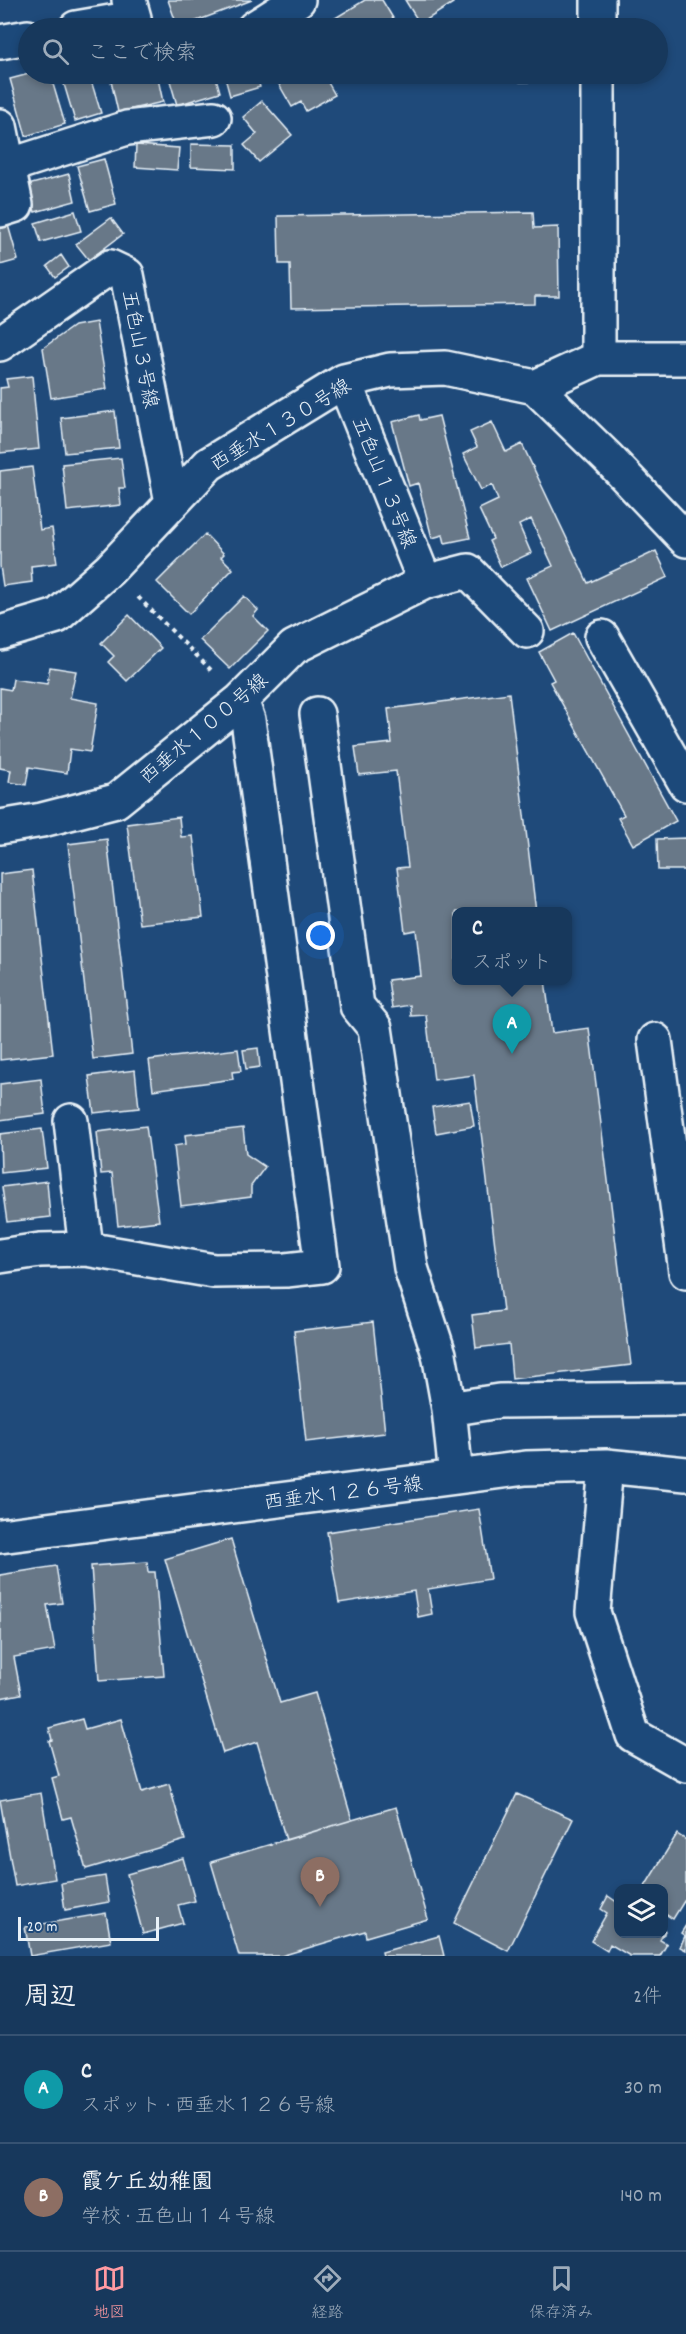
<!DOCTYPE html>
<html lang="ja">
<head>
<meta charset="utf-8">
<style>
  body { margin:0; font-family:Dekko,"Klee One",sans-serif; background:#203f62; color:#f1f3f6 }
  .controls { position:absolute; right:18px; bottom:18px; display:grid; overflow:hidden; border-radius:12px; box-shadow:0 3px 9px #0003 }
  .controls button { width:54px; height:54px; display:grid; place-items:center; padding:0; border:0; border-bottom:2px solid #365272; background:#17385c; color:#f1f3f6; font:30px sans-serif }
  .scale { position:absolute; left:18px; bottom:15px; width:141px; box-sizing:border-box; padding-left:6px; border:3px solid #e8f1f8; border-top:0; font-size:16px; line-height:21px; white-space:nowrap; color:#e8f1f8; -webkit-text-stroke:4px #1f4a7a; paint-order:stroke }
  .you { position:absolute; left:321px; top:936px; width:21px; height:21px; margin:-15px; border:4px solid #fff; border-radius:50%; background:#1a73e8; box-shadow:0 0 0 9px #1a73e833 }
  .badge { display:grid; place-items:center; width:39px; height:39px; border-radius:50%; background:#ff9aa2; color:#fff; font-size:20px; font-weight:700 }
  .pin { position:absolute; translate:-50% -50px; filter:drop-shadow(0 2px 3px #0008) }
  .pin::after { content:''; position:absolute; top:32px; width:21px; height:18px; background:inherit; clip-path:polygon(0 0,100% 0,50% 100%) }
  .popup { position:absolute; left:452px; top:907px; width:120px; height:78px; box-sizing:border-box; display:grid; place-content:center; border-radius:12px; background:#17385c; filter:drop-shadow(0 2px 4px #0005); font-size:20px; white-space:nowrap; color:#9eacbb }
  .popup b { font-size:22px; color:#f1f3f6 }
  .popup::after { content:''; position:absolute; left:50%; top:100%; margin-left:-12px; border:12px solid transparent; border-top-color:#17385c }
  .list { margin:0; padding:0; list-style:none }
  h2 { display:flex; justify-content:space-between; align-items:center; height:78px; margin:0; padding:0 24px; font-size:26px }
  h2 small { font-size:20px; font-weight:400; color:#9eacbb }
  .list li { display:grid; grid-template-columns:39px 1fr auto; gap:18px; align-items:center; box-sizing:border-box; height:108px; padding:0 24px; border-top:2px solid #365272 }
  .list b { display:block; font-size:22px; white-space:nowrap }
  .list p { margin:0; font-size:20px; white-space:nowrap; color:#9eacbb }
  .list em { font-size:20px; font-style:normal; color:#9eacbb }
  .icon { flex:none; width:33px; height:33px; fill:none; stroke:currentColor; stroke-width:2; stroke-linecap:round; stroke-linejoin:round }
  .map { position:relative; flex:none; width:686px; height:1956px; overflow:hidden }
  .search { position:absolute; background:#17385c; box-shadow:0 3px 9px #0003; left:18px; right:18px; top:18px; height:66px; display:flex; align-items:center; gap:15px; box-sizing:border-box; padding:0 21px; border-radius:33px; color:#9eacbb; font-size:22px }
  .sheet { height:294px; background:#17385c }
  nav { display:flex; justify-content:space-around; align-items:center; box-sizing:border-box; height:84px; border-top:2px solid #365272; background:#17385c; font-size:16px; color:#9eacbb }
  nav a { display:grid; justify-items:center; gap:3px }
  nav .on { color:#ff9aa2 }
  .map>svg:first-child { display:block }
  .building { fill:#687888; stroke:#e8f1f8; stroke-width:1.5 }
  .lines { fill:none; stroke-linecap:round; stroke-linejoin:round }
  .minor-casing { stroke:#e8f1f8; stroke-width:38 }
  .path { stroke:#e8f1f8; stroke-width:4; stroke-dasharray:4.5 4.5; stroke-linecap:butt }
  .minor { stroke:#1f4a7a; stroke-width:33 }
  .labels { text-anchor:middle; stroke-width:6; stroke-linejoin:round; paint-order:stroke }
  .street-label { font-size:20px; fill:#e8f1f8; stroke:#1f4a7a }
</style>
</head>
<body>
<div class="map">
<svg width="686" height="1956" viewBox="0 0 686 1956">
  <rect width="100%" height="100%" fill="#1f4a7a"/>
  <filter id="ink" filterUnits="userSpaceOnUse"><feTurbulence type="fractalNoise" baseFrequency=".0167" numOctaves="2"/><feDisplacementMap in="SourceGraphic" scale="12" xChannelSelector="R" yChannelSelector="G"/><feConvolveMatrix kernelMatrix="1 2 1 2 8 2 1 2 1" color-interpolation-filters="sRGB"/></filter>
  <g filter="url(#ink)">
    <path class="building" d="M 168,0 L 252,0 L 178,28 Z
      M 365,0 L 382,0 L 399,28 L 337,28 L 332,20 Z
      M 405,0 L 451,0 L 453,3 L 420,24 Z
      M 29,74 L 50,74 L 65,124 L 26,136 L 10,79 Z
      M 61,74 L 89,74 L 101,113 L 75,121 Z
      M 146,74 L 157,74 L 163,102 L 118,112 L 111,81 Z
      M 168,74 L 215,74 L 220,92 L 177,105 Z
      M 224,74 L 256,74 L 260,87 L 230,96 Z
      M 273,74 L 323,74 L 335,95 L 306,111 L 301,102 L 292,107 Z
      M 520,74 L 567,74 L 567,81 L 520,82 Z
      M 262,101 L 292,135 L 259,162 L 244,145 L 257,134 L 243,117 Z
      M 191,144 L 235,145 L 235,169 L 191,167 Z
      M 136,145 L 179,148 L 177,170 L 135,167 Z
      M 104,159 L 116,204 L 90,211 L 77,166 Z
      M 69,174 L 75,201 L 35,212 L 28,185 Z
      M 75,211 L 81,231 L 41,242 L 35,223 Z
      M 533,212 L 534,228 L 558,227 L 559,296 L 535,296 L 535,304 L 291,308 L 290,264 L 279,264 L 278,216 Z
      M 111,218 L 123,234 L 89,260 L 76,244 Z
      M 8,225 L 18,260 L 0,265 L 0,227 Z
      M 61,255 L 69,267 L 55,277 L 47,266 Z
      M 96,322 L 107,389 L 51,398 L 43,348 L 74,326 Z
      M 32,376 L 39,449 L 0,453 L 0,388 L 8,387 L 6,379 Z
      M 115,411 L 119,448 L 65,453 L 61,418 Z
      M 419,415 L 420,420 L 439,416 L 470,538 L 445,543 L 443,535 L 432,538 L 418,483 L 409,486 L 392,422 Z
      M 492,422 L 506,452 L 522,444 L 588,583 L 656,551 L 668,577 L 552,631 L 527,578 L 553,566 L 531,519 L 519,525 L 531,553 L 501,567 L 489,541 L 493,539 L 479,509 L 498,500 L 492,485 L 481,490 L 463,454 L 477,447 L 470,432 Z
      M 121,458 L 125,488 L 119,488 L 121,505 L 67,511 L 62,464 Z
      M 32,467 L 40,530 L 52,528 L 57,563 L 31,566 L 32,582 L 3,586 L 0,566 L 0,471 Z
      M 205,534 L 224,554 L 221,557 L 233,569 L 189,614 L 157,582 Z
      M 244,596 L 258,610 L 253,616 L 268,631 L 230,669 L 200,640 Z
      M 129,615 L 161,648 L 127,681 L 108,662 L 114,656 L 101,643 Z
      M 573,633 L 676,821 L 633,845 L 618,818 L 624,815 L 550,682 L 554,680 L 539,652 Z
      M 50,667 L 76,671 L 70,698 L 98,703 L 90,752 L 70,749 L 67,773 L 29,767 L 26,785 L 9,782 L 11,770 L 0,768 L 0,688 L 11,690 L 13,679 L 47,684 Z
      M 509,693 L 536,912 L 456,912 L 456,980 L 545,980 L 552,1033 L 589,1028 L 631,1365 L 512,1379 L 509,1344 L 476,1348 L 472,1315 L 503,1311 L 474,1075 L 434,1080 L 426,1015 L 411,1016 L 410,1005 L 392,1008 L 388,980 L 421,976 L 416,930 L 405,932 L 397,868 L 408,867 L 396,771 L 359,775 L 355,747 L 392,743 L 388,709 Z
      M 179,817 L 181,837 L 193,836 L 203,917 L 140,924 L 127,824 Z
      M 686,838 L 686,870 L 658,870 L 657,839 Z
      M 107,839 L 132,1054 L 93,1059 L 68,844 Z
      M 32,870 L 53,1054 L 0,1060 L 0,874 Z
      M 258,1048 L 260,1067 L 246,1069 L 243,1050 Z
      M 238,1049 L 241,1071 L 232,1072 L 233,1079 L 153,1090 L 149,1060 Z
      M 135,1070 L 139,1108 L 94,1113 L 89,1076 Z
      M 41,1079 L 45,1114 L 0,1120 L 0,1084 Z
      M 470,1101 L 474,1126 L 436,1133 L 432,1107 Z
      M 146,1126 L 159,1221 L 118,1226 L 112,1173 L 101,1174 L 97,1132 Z
      M 243,1128 L 246,1154 L 265,1167 L 251,1186 L 251,1197 L 181,1206 L 174,1146 L 186,1144 L 185,1135 Z
      M 42,1129 L 47,1168 L 1,1173 L 0,1134 Z
      M 47,1181 L 50,1217 L 7,1222 L 2,1187 Z
      M 373,1322 L 385,1433 L 306,1442 L 294,1331 Z
      M 479,1509 L 490,1579 L 428,1589 L 432,1614 L 418,1617 L 414,1591 L 339,1603 L 327,1532 Z
      M 231,1539 L 280,1703 L 315,1693 L 352,1820 L 286,1840 L 257,1742 L 223,1753 L 165,1559 Z
      M 147,1562 L 148,1572 L 155,1572 L 164,1676 L 99,1681 L 91,1566 Z
      M 56,1566 L 62,1603 L 47,1605 L 55,1650 L 14,1657 L 21,1694 L 0,1698 L 0,1575 Z
      M 82,1719 L 85,1729 L 121,1719 L 142,1792 L 169,1784 L 185,1840 L 86,1869 L 71,1817 L 63,1819 L 52,1778 L 59,1776 L 49,1741 L 52,1740 L 49,1728 Z
      M 41,1793 L 55,1879 L 15,1886 L 0,1800 Z
      M 517,1794 L 573,1819 L 508,1951 L 454,1923 Z
      M 396,1807 L 428,1919 L 366,1937 L 365,1931 L 281,1956 L 239,1956 L 211,1862 Z
      M 677,1834 L 686,1840 L 686,1898 L 673,1919 L 664,1913 L 664,1888 L 644,1888 Z
      M 183,1858 L 195,1901 L 178,1905 L 183,1923 L 143,1934 L 127,1874 Z
      M 105,1876 L 109,1902 L 65,1910 L 61,1883 Z
      M 608,1896 L 618,1903 L 618,1934 L 664,1934 L 664,1929 L 665,1931 L 660,1940 L 667,1944 L 660,1956 L 630,1956 L 610,1944 L 607,1951 L 591,1941 L 607,1913 L 601,1909 Z
      M 106,1913 L 111,1942 L 30,1956 L 25,1927 Z
      M 686,1925 L 686,1950 L 680,1947 L 685,1936 L 681,1933 Z
      M 439,1936 L 444,1956 L 383,1956 L 382,1952 Z"/>
    <g class="lines">
      <g class="minor-casing">
        <path id="minor" d="M 598,0 L 598,28
          M 76,28 L 134,18 L 129,0
          M 254,28 L 298,0
          M 0,42 L 28,37
          M 598,74 L 598,358
          M 0,126 L 16,205 L 0,210
          M 8,166 L 127,128 L 214,118
          M 0,344 L 110,267 L 127,275 L 172,502
          M 344,381 L 425,582
          M 535,387 L 608,458 L 686,540
          M 0,633 L 57,616 L 110,569 L 209,464 L 344,381 L 390,370 L 445,368 L 535,387 L 598,358 L 686,358
          M 602,637 L 686,784
          M 317,714 L 357,1006 L 375,1028 L 411,1268 L 439,1354 L 449,1409 L 456,1477
          M 0,827 L 42,820 L 116,801 L 241,700 L 294,647 L 425,582 L 468,571 L 527,631
          M 655,1040 L 686,1272
          M 71,1121 L 86,1249
          M 0,1256 L 40,1250 L 86,1249 L 214,1271 L 286,1270 L 322,1266 L 248,720 L 241,700
          M 449,1409 L 499,1401 L 686,1399
          M 606,1466 L 593,1612 L 633,1735 L 686,1765
          M 0,1536 L 526,1468 L 606,1466 L 686,1474"/>
      </g>
      <path class="path" d="M 138,597 L 211,670"/>
      <use href="#minor" class="minor"/>
    </g>
  </g>
  <g class="labels">
    <g class="street-label">
      <text transform="translate(141 349) rotate(79)" y="7">五色山３号線</text>
      <text transform="translate(280 424) rotate(-31)" y="7">西垂水１３０号線</text>
      <text transform="translate(385 482) rotate(68)" y="7">五色山１３号線</text>
      <text transform="translate(203 728) rotate(-40)" y="7">西垂水１００号線</text>
      <text transform="translate(343 1492) rotate(-7)" y="7">西垂水１２６号線</text>
    </g>
  </g>
</svg>
<div class="controls">
<button><svg class="icon" aria-label="layers" viewBox="0 0 24 24"><path d="M12 4l9 5-9 5-9-5zM3 14l9 5 9-5"/></svg></button>
</div>
<div class="scale">20 m</div>
<div class="you"></div>
<div class="pin badge" style="left:512px;top:1054px;background:#0f9aa8">A</div>
<div class="popup"><b>C</b>スポット</div>
<div class="pin badge" style="left:320px;top:1907px;background:#8d6e63">B</div>
<div class="search"><svg class="icon" aria-label="search" viewBox="0 0 24 24"><circle cx="10" cy="10" r="6"/><path d="M15 15l6 6"/></svg>ここで検索</div>
</div>
<section class="sheet">
<h2>周辺<small>2件</small></h2>
<ul class="list">
<li><span class="badge" style="background:#0f9aa8">A</span><div><b>C</b><p>スポット · 西垂水１２６号線</p></div><em>30 m</em></li>
<li><span class="badge" style="background:#8d6e63">B</span><div><b>霞ケ丘幼稚園</b><p>学校 · 五色山１４号線</p></div><em>140 m</em></li>
</ul>
</section>
<nav>
<a class="on"><svg class="icon" aria-label="map" viewBox="0 0 24 24"><path d="M3 6l6-2 6 2 6-2v14l-6 2-6-2-6 2zM9 4v14M15 6v14"/></svg>地図</a>
<a><svg class="icon" aria-label="directions" viewBox="0 0 24 24"><path d="M12 3l9 9-9 9-9-9zM9 14v-3h6M13 9l2 2-2 2"/></svg>経路</a>
<a><svg class="icon" aria-label="saved" viewBox="0 0 24 24"><path d="M7 4h10v16l-5-4-5 4z"/></svg>保存済み</a>
</nav>
</body>
</html>
